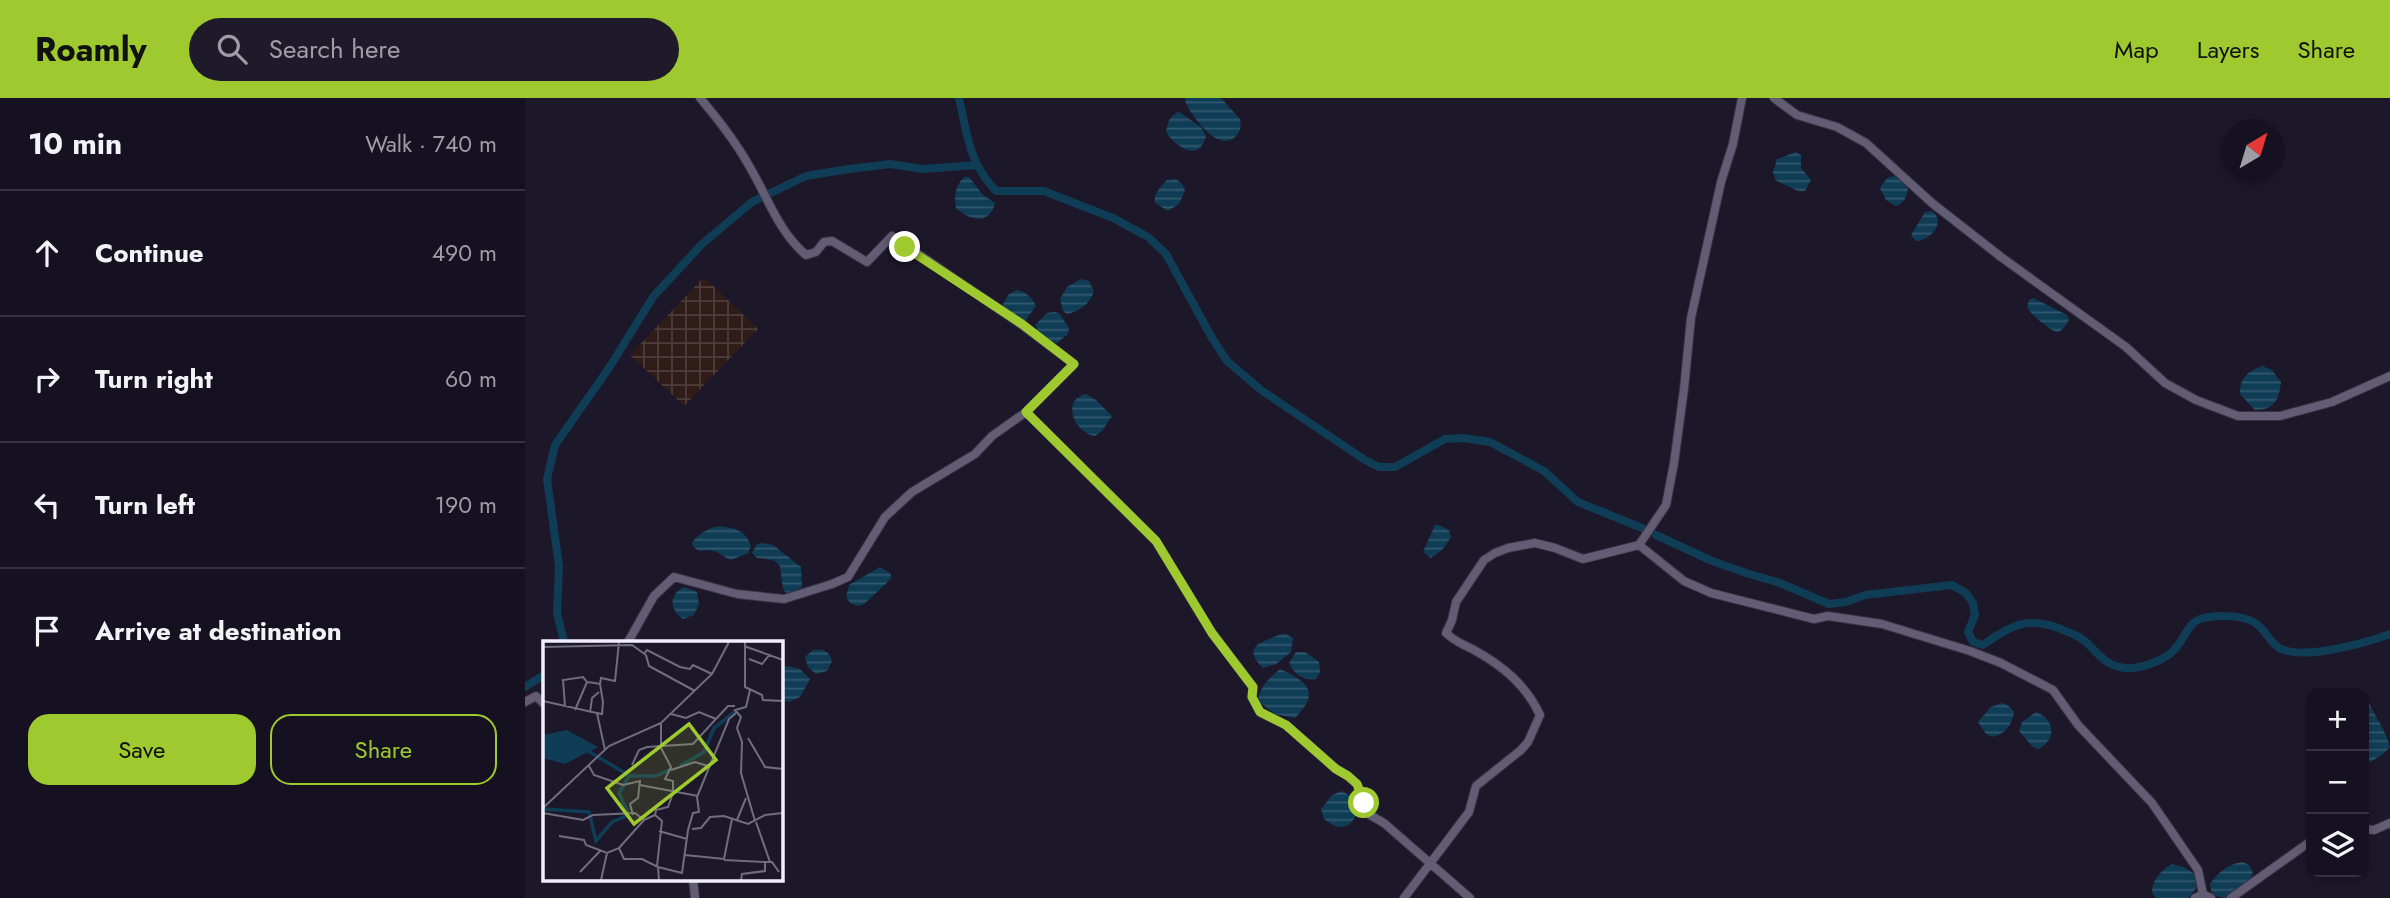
<!DOCTYPE html>
<html lang="en">
<head>
<meta charset="utf-8">
<style>
  body { margin:0; font-family:Jost,sans-serif; background:#1f1a29; color:#f1f3f6 }
  .controls { position:absolute; right:21px; bottom:21px; display:grid; overflow:hidden; border-radius:14px; box-shadow:0 4px 10px #0003 }
  .controls button { width:63px; height:63px; display:grid; place-items:center; padding:0; border:0; border-bottom:2px solid #35313e; background:#161120; color:#f1f3f6; font:35px sans-serif }
  .compass { position:absolute; left:1697px; top:21px; width:63px; height:63px; border-radius:50%; background:#161120; box-shadow:0 4px 10px #0003; rotate:38deg }
  .stop { position:absolute; width:21px; height:21px; margin:-16px; border:5px solid #9eca2f; border-radius:50%; background:#fff }
  .stop.end { background:#9eca2f; border-color:#fff; box-shadow:0 2px 7px #0008 }
  .list { margin:0; padding:0; list-style:none }
  h2 { display:flex; justify-content:space-between; align-items:center; height:91px; margin:0; padding:0 28px; font-size:30px }
  h2 small { font-size:23px; font-weight:400; color:#9e9da5 }
  .list li { display:grid; grid-template-columns:46px 1fr auto; gap:21px; align-items:center; box-sizing:border-box; height:126px; padding:0 28px; border-top:2px solid #35313e }
  .list b { display:block; font-size:26px; white-space:nowrap }
  .list em { font-size:23px; font-style:normal; color:#9e9da5 }
  .actions { display:flex; gap:14px; padding:21px 28px }
  .actions a { flex:1; padding:16px 0; border:2px solid #9eca2f; border-radius:21px; text-align:center; font-size:24px; color:#9eca2f }
  .actions .main { background:#9eca2f; color:#111 }
  .icon { flex:none; width:38px; height:38px; fill:none; stroke:currentColor; stroke-width:2; stroke-linecap:round; stroke-linejoin:round }
  .map { position:relative; flex:none; width:1865px; height:800px; overflow:hidden }
  header { display:flex; align-items:center; gap:42px; box-sizing:border-box; height:98px; padding:0 35px; background:#9eca2f; color:#111 }
  header strong { font-size:33px }
  nav { display:flex; gap:38px; margin-inline-start:auto; font-size:24px }
  .search { width:490px; height:63px; background:#1f1a29; display:flex; align-items:center; gap:18px; box-sizing:border-box; padding:0 24px; border-radius:38px; color:#9e9da5; font-size:26px }
  main { display:flex }
  aside { flex:1; background:#161120 }
  .map>svg:first-child { display:block }
  .industrial { fill:url(#industrial-grid) }
  .water { fill:url(#water-rules) }
  .lines { fill:none; stroke-linecap:round; stroke-linejoin:round }
  .canal { stroke:#103d56; stroke-width:8 }
  .minor-casing { stroke:#363241; stroke-width:10 }
  .minor { stroke:#625c74; stroke-width:8 }
  .route { stroke:#9eca2f; stroke-width:9 }
  .inset-river { fill:none; stroke:#103d56; stroke-width:3.5 }
  .inset-road { fill:none; stroke:#726d7e; stroke-width:2 }
  .view { fill:#9eca2f; fill-opacity:0.15; stroke:#9eca2f; stroke-width:3.5 }
  .inset-edge { fill:none; stroke:#f2effd; stroke-width:3.5 }
</style>
</head>
<body>
<header>
<strong>Roamly</strong>
<div class="search"><svg class="icon" aria-label="search" viewBox="0 0 24 24"><circle cx="10" cy="10" r="6"/><path d="M15 15l6 6"/></svg>Search here</div>
<nav><a>Map</a><a>Layers</a><a>Share</a></nav>
</header>
<main>
<aside>
<h2>10 min<small>Walk · 740 m</small></h2>
<ul class="list">
<li><svg class="icon" aria-label="ahead" viewBox="0 0 24 24"><path d="M12 20V5M6 11l6-6 6 6"/></svg><div><b>Continue</b></div><em>490 m</em></li>
<li><svg class="icon" aria-label="right" viewBox="0 0 24 24"><path d="M7 20v-9h11M14 6l5 5-5 5"/></svg><div><b>Turn right</b></div><em>60 m</em></li>
<li><svg class="icon" aria-label="left" viewBox="0 0 24 24"><path d="M17 20v-9H6M10 6l-5 5 5 5"/></svg><div><b>Turn left</b></div><em>190 m</em></li>
<li><svg class="icon" aria-label="arrive" viewBox="0 0 24 24"><path d="M6 21V4h12l-3 4 3 4H6"/></svg><div><b>Arrive at destination</b></div></li>
</ul>
<div class="actions"><a class="main">Save</a><a>Share</a></div>
</aside>
<div class="map">
<svg width="1865" height="800" viewBox="0 0 1865 800">
  <defs>
    <pattern id="industrial-grid" width="8" height="8" patternUnits="userSpaceOnUse" patternTransform="scale(1.75)"><rect width="8" height="8" fill="#2f1c18"/><path d="M0 4h8M4 0v8" fill="none" stroke="#4e3d3a"/></pattern>
    <pattern id="water-rules" width="6" height="5" patternUnits="userSpaceOnUse" patternTransform="scale(1.75)"><rect width="6" height="5" fill="#103d56"/><path d="M0 2.5h6" fill="none" stroke="#33596f"/></pattern>
  </defs>
  <rect width="100%" height="100%" fill="#1d172a"/>
  <path class="industrial" d="M 179,179 L 233,231 L 159,308 L 105,257 Z"/>
  <path class="water" d="M 661,0 L 696,0 L 715,21 C 716,27 716,32 712,37 C 695,58 666,18 660,3 Z
    M 654,14 L 676,29 L 681,38 C 674,66 650,48 641,34 C 643,24 644,18 654,14 Z
    M 1271,54 L 1276,57 L 1276,70 L 1286,82 L 1280,93 L 1273,93 L 1250,82 L 1248,74 L 1252,61 Z
    M 1369,78 L 1377,83 L 1383,91 C 1381,100 1380,104 1371,108 L 1361,102 L 1355,90 L 1362,80 Z
    M 440,79 L 444,79 L 458,97 L 470,105 C 465,127 445,123 431,110 C 429,99 430,86 440,79 Z
    M 651,81 L 657,86 L 660,92 L 654,106 L 643,113 L 630,105 C 628,95 636,89 642,82 Z
    M 1407,113 C 1422,125 1405,142 1391,143 L 1386,137 L 1400,114 Z
    M 556,181 L 564,183 L 569,193 C 565,206 555,213 542,216 L 538,213 L 535,201 L 542,189 Z
    M 492,192 C 501,194 507,199 511,208 L 500,223 L 488,218 L 477,208 L 483,197 Z
    M 1508,200 L 1542,217 L 1544,222 C 1541,227 1538,233 1532,234 C 1527,234 1508,218 1505,213 C 1501,209 1503,207 1504,202 Z
    M 530,214 L 535,216 L 544,230 L 543,236 L 532,245 C 521,243 515,237 510,227 L 522,215 Z
    M 1737,268 L 1747,272 L 1756,284 C 1754,301 1750,312 1730,312 L 1715,296 C 1715,280 1722,274 1737,268 Z
    M 561,296 L 571,302 L 587,318 L 577,333 L 570,338 C 550,335 535,302 561,296 Z
    M 910,427 L 914,427 L 924,432 L 926,439 L 918,451 L 906,460 L 898,454 Z
    M 194,428 C 209,430 221,432 226,448 L 223,455 L 206,462 C 200,460 194,454 188,453 C 178,450 173,458 167,445 C 173,436 183,430 194,428 Z
    M 238,445 L 248,447 L 276,469 L 277,489 L 264,496 L 259,493 C 252,470 264,462 232,460 L 227,455 L 232,446 Z
    M 355,469 L 366,476 L 366,481 L 339,506 L 333,508 L 325,505 L 321,499 L 324,487 Z
    M 159,489 L 172,494 L 174,506 L 169,517 L 158,521 C 144,512 144,496 159,489 Z
    M 757,536 L 761,536 L 768,540 L 766,554 L 751,566 L 738,570 C 716,548 736,544 757,536 Z
    M 288,552 C 299,551 304,553 307,563 L 302,573 L 291,576 L 283,569 L 280,559 Z
    M 771,554 L 780,554 L 794,564 L 795,574 L 791,581 C 779,583 769,576 764,565 Z
    M 262,568 L 275,571 L 285,581 L 275,599 L 264,604 L 256,602 L 256,570 Z
    M 755,571 C 784,584 795,595 770,620 L 750,616 L 733,603 C 735,588 744,581 755,571 Z
    M 1840,602 L 1844,605 L 1861,637 L 1865,649 L 1857,657 L 1842,666 L 1839,665 Z
    M 1477,605 L 1484,608 L 1489,614 C 1487,626 1481,636 1467,639 L 1461,636 L 1453,624 L 1466,609 Z
    M 1511,614 C 1530,621 1532,642 1513,651 L 1507,648 L 1494,633 L 1497,624 Z
    M 817,693 C 841,704 831,730 815,729 C 809,729 804,724 799,721 L 796,711 L 807,697 Z
    M 1718,764 L 1724,767 L 1728,774 C 1725,788 1711,794 1700,800 L 1687,797 L 1685,786 C 1693,774 1705,765 1718,764 Z
    M 1647,766 L 1659,769 L 1671,777 L 1673,788 L 1663,800 L 1631,800 L 1627,794 C 1627,782 1637,771 1647,766 Z"/>
  <g class="lines">
    <path class="canal" d="M 434,0 C 442,36 444,65 471,93 L 519,93 L 588,120 L 623,139 L 641,156 L 687,240 L 702,263 L 736,292 L 840,362 L 854,369 L 870,369 L 920,341 L 938,340 L 965,344 L 1019,373 L 1053,404 L 1117,430
      M 1131,437 L 1187,463 L 1221,475 L 1255,485 L 1304,506 L 1321,504 L 1340,497 L 1427,487 L 1441,495 L 1448,505 L 1450,517 L 1443,534 L 1448,544 L 1458,547 C 1486,527 1502,518 1536,531 C 1546,536 1555,537 1563,546 C 1576,559 1583,569 1602,570 C 1616,571 1641,562 1650,551 C 1660,540 1663,524 1678,520 C 1693,517 1722,516 1734,528 C 1741,534 1747,547 1756,551 C 1781,562 1840,545 1865,536
      M 39,544 L 32,515 L 34,468 L 22,381 L 30,347 L 84,270 L 128,199 L 177,146 L 227,104 L 281,78 L 324,71 L 365,66 L 398,71 L 452,67
      M 0,589 L 19,577"/>
    <g class="minor-casing">
      <path id="minor" d="M 1249,0 L 1272,17 L 1312,29 L 1341,45 L 1407,105 L 1476,159 L 1601,249 L 1640,285 L 1671,302 L 1713,318 L 1755,318 L 1807,304 L 1865,278
        M 501,314 L 631,443 L 687,535 L 728,589 L 727,599 L 735,614 L 761,627 L 811,671 L 823,678 L 832,686 L 845,717 L 859,725 L 945,800
        M 1114,447 L 1159,483 L 1186,495 L 1289,521 L 1303,518 L 1357,526 L 1445,553 L 1476,565 L 1528,592 L 1553,627 L 1627,705 L 1673,772 L 1678,796
        M 103,544 L 129,498 L 149,479 L 212,496 L 259,501 L 307,486 L 323,479 L 360,419 L 387,394 L 450,356 L 467,338 L 501,314 L 549,266 L 497,227 L 367,138 L 342,164 L 307,143 L 299,144 L 291,154 L 281,157 C 252,132 242,97 223,66 C 210,43 192,20 175,0
        M 0,604 L 11,598 L 19,606
        M 1839,731 L 1849,732 L 1865,725
        M 168,781 L 170,800
        M 879,800 L 944,714 L 951,688 L 996,652 L 1003,644 L 1015,617 C 1001,587 978,568 949,552 C 938,546 930,544 921,535 L 927,522 L 931,504 L 959,462 L 970,455 L 983,450 L 1010,445 L 1030,450 L 1058,461 L 1114,447 L 1141,407 L 1149,365 L 1159,291 L 1166,220 L 1196,84 L 1208,46 L 1217,0
        M 1670,800 L 1678,796 L 1686,800
        M 1706,800 L 1786,743"/>
    </g>
    <use href="#minor" class="minor"/>
  </g>
  <g class="lines">
    <path class="route" d="M 380,149 L 497,226 L 549,266 L 501,314 L 631,443 L 687,535 L 728,589 L 727,599 L 735,614 L 761,627 L 811,671 L 823,678 L 832,686 L 839,705"/>
  </g>
  <g transform="translate(18 543)">
    <rect width="240" height="240" fill="#1d172a"/>
    <path d="M 24,89 L 55,106 L 22,123 L 0,117 L 0,94 Z" fill="#103d56"/>
    <path class="inset-river" d="M 45,110 L 87,135 L 113,135 L 128,128M 137,125 L 161,111 L 171,87 L 193,70M 0,168 L 46,171 L 53,200 L 69,181 L 83,175M 85,172 L 76,152 L 86,135"/>
    <path class="inset-road" d="M 202,1 L 202,46 L 219,54 L 220,59 L 240,60M 201,5 L 240,19M 0,6 L 89,4 L 103,14 L 106,25 L 152,50M 101,13 L 104,9 L 137,26 L 147,28 L 150,24 L 169,33M 206,18 L 219,23 L 227,13M 57,43 L 58,37 L 72,40 L 76,1M 207,49 L 203,66 L 192,69 L 198,76 L 194,87 L 199,101 L 198,132 L 212,180M 0,60 L 54,72 L 62,109M 22,65 L 20,39 L 40,36 L 44,41M 32,69 L 44,41 L 52,42 L 57,43 L 60,61 L 59,73 L 54,72M 47,72 L 49,57 L 56,51M 173,78 L 185,65 L 192,65M 205,97 L 222,126 L 240,128M 118,105 L 118,82M 89,124 L 96,109 L 104,106 L 150,103 L 173,78 L 156,71 L 143,77 L 128,73M 46,125 L 51,134 L 80,144 L 97,140 L 95,157 L 87,163 L 90,174M 128,129 L 152,121 L 165,125M 97,144 L 155,155M 0,167 L 66,105 L 118,82 L 169,33 L 186,1M 0,172 L 40,179 L 50,174 L 92,172 L 101,179 L 112,174 L 119,180 L 114,225M 112,174 L 113,169 L 125,166 L 130,152 L 130,140 L 122,138 L 128,126 L 117,105M 194,179 L 203,157M 213,181 L 227,221M 149,188 L 158,187 L 167,176 L 181,175 L 205,183 L 222,174 L 240,172M 116,190 L 144,198M 16,195 L 41,199 L 43,204 L 64,212 L 76,207 L 81,218 L 99,218 L 115,226 L 116,239M 76,207 L 101,179M 142,214 L 181,218 L 189,178M 181,219 L 222,221M 115,226 L 139,232 L 145,189 L 150,172 L 156,171 L 154,156 L 186,78 L 193,72M 37,231 L 58,209M 58,239 L 64,212M 198,239 L 199,233 L 222,230 L 222,221 L 229,221 L 236,231"/>
    <path class="view" d="M 146,83 L 173,119 L 91,183 L 64,147 Z"/>
    <rect width="240" height="240" class="inset-edge"/>
  </g>
</svg>
<div class="controls">
<button>+</button>
<button>−</button>
<button><svg class="icon" aria-label="layers" viewBox="0 0 24 24"><path d="M12 4l9 5-9 5-9-5zM3 14l9 5 9-5"/></svg></button>
</div>
<svg class="compass" viewBox="-18 -18 36 36"><path d="M0-13l5 13h-10z" fill="#e53935"/><path d="M0 13l5-13h-10z" fill="#9e9da5"/></svg>
<div class="stop" style="left:839px;top:705px"></div>
<div class="stop end" style="left:380px;top:149px"></div>
</div>
</main>
</body>
</html>
